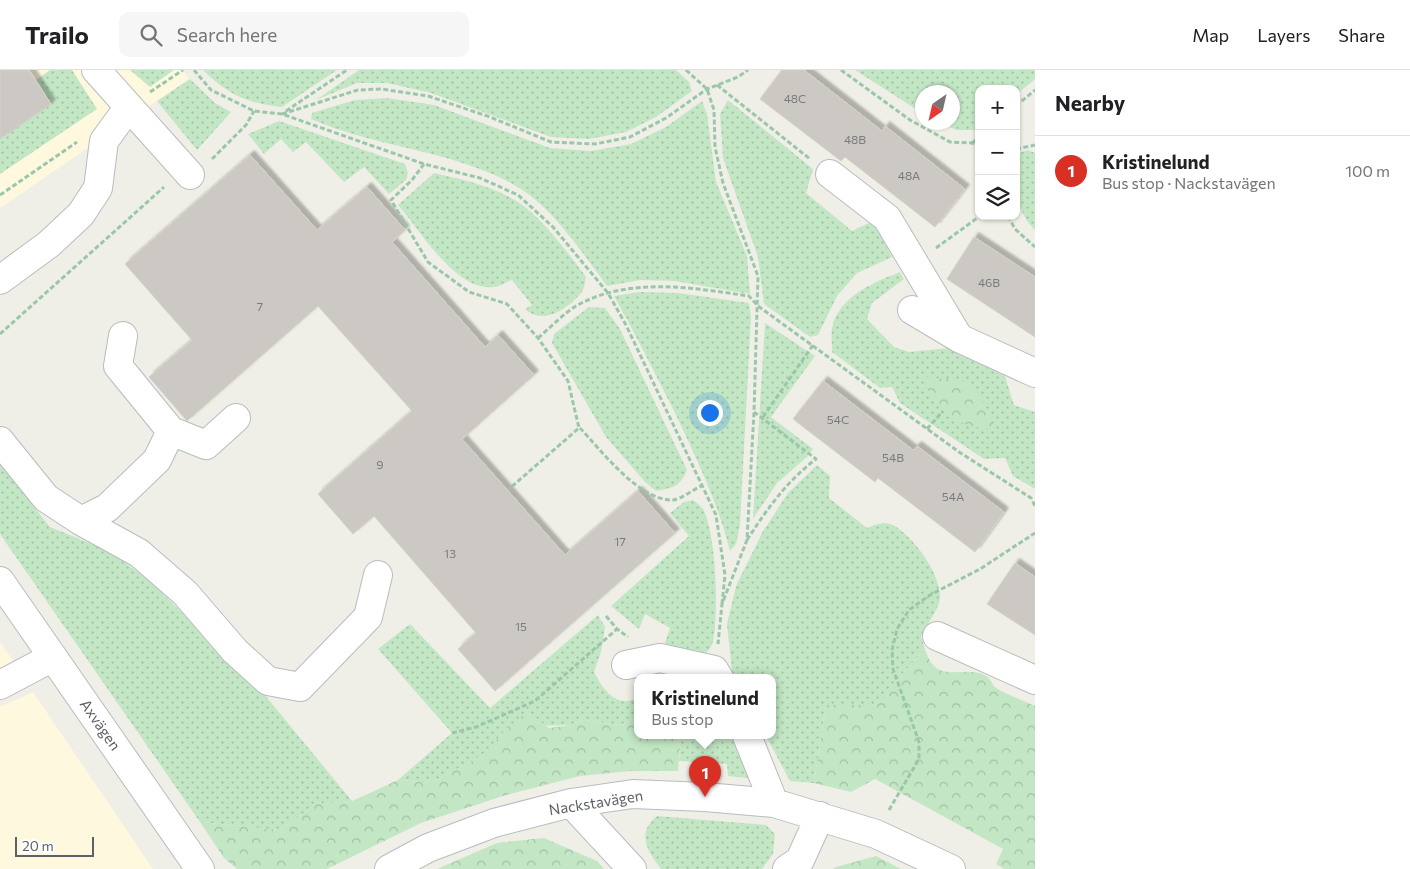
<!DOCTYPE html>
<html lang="en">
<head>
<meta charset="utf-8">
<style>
  body { margin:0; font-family:Commissioner,sans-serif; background:#f6f6f6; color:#202124 }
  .controls { position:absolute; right:15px; top:15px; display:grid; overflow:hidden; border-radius:10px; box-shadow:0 1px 4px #0004 }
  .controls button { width:45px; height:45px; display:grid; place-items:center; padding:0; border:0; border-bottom:1px solid #e0e0e0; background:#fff; color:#202124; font:25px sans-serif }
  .compass { position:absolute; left:915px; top:15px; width:45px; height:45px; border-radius:50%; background:#fff; box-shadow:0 1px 4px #0004; rotate:214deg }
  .scale { position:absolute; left:15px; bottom:12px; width:79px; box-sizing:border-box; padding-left:5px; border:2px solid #5e6167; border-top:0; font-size:14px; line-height:18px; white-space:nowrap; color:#5e6167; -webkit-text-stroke:4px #fff; paint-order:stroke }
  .you { position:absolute; left:709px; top:342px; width:18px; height:18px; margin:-12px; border:4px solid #fff; border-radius:50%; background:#1a73e8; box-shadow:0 0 0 8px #1a73e833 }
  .badge { display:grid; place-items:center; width:32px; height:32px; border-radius:50%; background:#d93025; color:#fff; font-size:16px; font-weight:700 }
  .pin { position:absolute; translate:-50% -41px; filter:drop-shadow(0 1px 2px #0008) }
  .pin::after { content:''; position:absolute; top:26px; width:18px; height:15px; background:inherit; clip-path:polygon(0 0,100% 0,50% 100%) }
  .popup { position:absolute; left:634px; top:604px; width:142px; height:65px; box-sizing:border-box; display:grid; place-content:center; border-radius:10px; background:#fff; filter:drop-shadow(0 1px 4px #0005); font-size:16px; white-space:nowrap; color:#757577 }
  .popup b { font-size:19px; color:#202124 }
  .popup::after { content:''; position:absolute; left:50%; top:100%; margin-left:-10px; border:10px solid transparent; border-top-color:#fff }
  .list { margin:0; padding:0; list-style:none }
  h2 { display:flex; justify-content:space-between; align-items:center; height:65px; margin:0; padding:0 20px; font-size:21px }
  h2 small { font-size:16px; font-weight:400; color:#757577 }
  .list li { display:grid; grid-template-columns:32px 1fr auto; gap:15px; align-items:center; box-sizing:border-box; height:70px; padding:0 20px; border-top:1px solid #e0e0e0 }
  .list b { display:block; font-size:19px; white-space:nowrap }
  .list p { margin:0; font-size:16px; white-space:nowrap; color:#757577 }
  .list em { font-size:16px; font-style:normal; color:#757577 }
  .icon { flex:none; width:28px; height:28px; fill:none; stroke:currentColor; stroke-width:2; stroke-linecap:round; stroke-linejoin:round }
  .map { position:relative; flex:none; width:1035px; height:799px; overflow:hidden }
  header { display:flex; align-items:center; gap:30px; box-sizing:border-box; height:70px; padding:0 25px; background:#fff; border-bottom:1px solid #e0e0e0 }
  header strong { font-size:24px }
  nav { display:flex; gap:28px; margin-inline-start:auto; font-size:18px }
  .search { width:350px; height:45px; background:#f6f6f6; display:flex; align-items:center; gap:12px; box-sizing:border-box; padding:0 18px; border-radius:10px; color:#757577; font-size:19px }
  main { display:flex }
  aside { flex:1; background:#fff }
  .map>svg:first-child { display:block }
  .commercial { fill:#fef8de }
  .grass { fill:url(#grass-dots) }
  .forest { fill:url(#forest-crowns) }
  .building { fill:#ccc9c4; stroke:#d5d1c5; filter:url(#shadow) }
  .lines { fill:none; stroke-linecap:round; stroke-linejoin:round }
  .minor-casing { stroke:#b9bbc0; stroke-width:30 }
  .path { stroke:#9ac7aa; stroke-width:3; stroke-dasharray:5 2.5; stroke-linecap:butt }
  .minor { stroke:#fff; stroke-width:28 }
  .labels { text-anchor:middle; stroke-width:4; stroke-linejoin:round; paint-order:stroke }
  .number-label { font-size:12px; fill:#7a7b7e }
  .street-label { font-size:15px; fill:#5e6167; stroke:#fff }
</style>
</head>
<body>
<header>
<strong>Trailo</strong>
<div class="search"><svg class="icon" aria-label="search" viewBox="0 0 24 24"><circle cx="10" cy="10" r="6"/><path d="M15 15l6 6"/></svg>Search here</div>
<nav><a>Map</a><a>Layers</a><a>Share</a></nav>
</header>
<main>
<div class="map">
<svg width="1035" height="799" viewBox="0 0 1035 799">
  <defs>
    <pattern id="grass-dots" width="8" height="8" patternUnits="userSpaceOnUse" patternTransform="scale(1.25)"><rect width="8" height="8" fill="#c3e7c5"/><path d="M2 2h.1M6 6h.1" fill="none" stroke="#a2bfa4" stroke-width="1.8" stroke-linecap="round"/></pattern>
    <pattern id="forest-crowns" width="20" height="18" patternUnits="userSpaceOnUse" patternTransform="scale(1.25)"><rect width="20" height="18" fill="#c3e7c5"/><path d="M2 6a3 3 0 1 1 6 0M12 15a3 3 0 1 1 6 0" fill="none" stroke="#a2bfa4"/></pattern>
    <filter id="shadow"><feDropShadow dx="4.5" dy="-4.5" stdDeviation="1" flood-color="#0004"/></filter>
  </defs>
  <rect width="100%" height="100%" fill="#f0efe7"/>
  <path class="commercial" d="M 0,0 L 183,0 L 189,9 L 0,138 Z
    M 0,572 L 16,595 L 0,602 Z
    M 33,622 L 153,799 L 0,799 L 0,637 Z"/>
  <path class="grass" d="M 50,0 L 72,0 L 97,39 L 0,104 L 0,69 L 51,34 L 36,10 Z
    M 130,0 L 174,0 L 150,17 Z
    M 203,0 L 337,0 L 282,37 C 247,33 228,25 203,0 Z
    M 359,0 L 676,0 L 689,12 L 692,21 L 656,47 L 626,62 L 589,69 L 551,67 L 431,23 L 387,13 L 357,13 L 316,30 Z
    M 855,0 L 1035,0 L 1035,9 L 1016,25 L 1016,19 L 979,19 L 979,60 L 956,60 L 941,53 L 952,52 L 952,22 L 922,22 L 922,43 Z
    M 190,9 L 215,33 L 231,42 L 197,80 L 157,31 Z
    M 387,28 L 434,35 L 550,78 L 591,81 L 631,74 L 666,57 L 702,31 L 707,44 L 716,112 L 747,186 L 750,224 L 675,211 L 640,210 L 607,216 C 584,185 554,140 521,119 C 461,81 376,78 311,49 L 312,43 L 355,30 Z
    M 728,30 L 813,99 L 806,123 L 852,161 L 873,151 L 892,187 L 857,203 L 837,226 L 818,265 L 810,267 L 764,234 L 758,187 L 723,88 L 720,44 Z
    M 279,51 L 405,94 L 408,103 L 406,110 L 389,124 L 364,97 L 344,112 L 306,72 L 293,82 L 281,69 L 264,84 L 248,64 Z
    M 1028,80 L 1035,83 L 1035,160 C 1013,139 1016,112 1016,84 Z
    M 434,103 C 460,109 489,115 513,129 C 538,142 569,184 586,207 C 585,212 584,219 582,222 C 568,239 543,256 525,239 L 532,235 L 512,210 C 506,212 499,217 494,217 C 456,222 420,160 398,135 Z
    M 900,202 L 904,209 L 872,233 L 867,249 L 894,277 L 909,282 L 949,278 L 1005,306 L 1014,335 L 1035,342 L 1035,419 L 1013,406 L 1005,388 L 984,389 L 900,333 L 892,317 L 880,318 L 832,282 C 832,275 831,266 832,258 C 838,227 874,212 900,202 Z
    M 640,222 L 678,223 L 749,233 L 751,247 L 740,455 L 736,474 L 730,481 C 717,430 695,385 672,337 C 653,300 635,263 614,226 Z
    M 589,237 L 605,238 L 620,259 L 687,400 C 680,417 673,418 656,421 L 645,412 L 606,367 L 552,273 L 554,264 Z
    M 765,253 L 815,286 L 771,347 L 813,379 L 807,387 L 777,413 L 753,449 Z
    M 0,394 L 50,457 L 109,481 L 149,510 L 264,624 L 352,731 L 316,734 L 280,760 L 200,752 L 0,464 Z
    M 817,395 L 830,406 L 829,428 L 867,458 C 874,455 885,451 893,455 C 914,467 941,504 940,528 C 940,537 925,558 921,567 L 925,579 L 874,635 L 826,635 L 814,713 L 790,711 L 766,666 L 772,666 L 772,608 L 736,608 L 732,601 L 727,554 L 736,516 L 762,463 L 788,423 Z
    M 693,430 C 697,433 703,437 704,441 C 716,466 719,544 713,571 C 711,578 708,582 702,586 L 664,576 L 670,558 L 645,544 L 639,559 L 611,536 L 689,466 L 670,443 L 684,432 Z
    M 598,545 L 605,557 L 601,582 L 594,602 C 602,618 616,639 637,628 L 637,650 L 619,655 L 584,650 L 570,655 L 508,657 L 483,685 L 430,713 L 398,710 L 452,663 L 378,579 L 410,554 L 490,638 Z
    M 676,666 L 741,666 L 755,697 L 748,708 L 728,706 L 727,694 L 679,691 L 680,676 Z
    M 657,746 L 766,755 L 775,764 L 773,784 L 762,799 L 661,799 C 647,781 636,763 657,746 Z"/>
  <path class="forest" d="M 922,307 C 974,311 975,309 994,358 C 960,361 933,338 922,307 Z
    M 925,579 C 937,618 963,593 986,606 C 991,609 992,615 996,618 C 1008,625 1022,630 1035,636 L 1035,799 L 1004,799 L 996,794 L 1003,779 L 875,709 L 851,722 L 814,713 L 826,635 L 874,635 Z
    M 528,642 L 549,658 L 570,655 L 584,650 L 619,655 L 637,650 L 638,666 L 676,666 L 680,676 L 678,701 L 630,701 L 580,706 L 506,725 L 421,753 L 327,799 L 237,799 L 224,788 L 200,752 L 280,760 L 316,734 L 352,731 L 398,710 L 430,713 L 483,685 L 508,657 Z
    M 544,768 L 597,791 L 604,799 L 437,799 L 497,773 Z
    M 876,786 L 901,799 L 833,799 L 836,797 Z"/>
  <path class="building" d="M 0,0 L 29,0 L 51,34 L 0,69 Z
    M 782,0 L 804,0 L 882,61 L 885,56 L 965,119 L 935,157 L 845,87 L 841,91 L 760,29 Z
    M 250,85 L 317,160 L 367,117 L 405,160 L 392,172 L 485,277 L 498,265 L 534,305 L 462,369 L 565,485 L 638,421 L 675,463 L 495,621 L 458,579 L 476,563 L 374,446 L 353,464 L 318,424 L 412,341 L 318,236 L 187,351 L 149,307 L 192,270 L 125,194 Z
    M 974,167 L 1035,207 L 1035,267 L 947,209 Z
    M 823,311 L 913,380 L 917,376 L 1004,442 L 975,482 L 878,408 L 875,412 L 793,349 Z
    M 1015,493 L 1035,507 L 1035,565 L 987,534 Z"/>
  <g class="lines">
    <g class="minor-casing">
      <path id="minor" d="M 96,0 L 190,105
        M 830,104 L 887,148 L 959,268
        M 0,210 L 49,174 L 81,144 L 98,118 L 104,71 L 128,38
        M 912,240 L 959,268 L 1035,303
        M 171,361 L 206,375 L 236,348
        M 0,371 L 46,428 L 81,451 L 107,438 L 157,390 L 171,361 L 118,296 L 123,266
        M 81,451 L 139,483 L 185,523 L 235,581 L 268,611 L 300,617 L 368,547 L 378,505
        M 0,511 L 200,799
        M 937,566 L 1035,610
        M 626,595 L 660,588 L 714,600 L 719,608
        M 0,615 L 53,587
        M 747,666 L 774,733
        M 571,733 L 632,799
        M 389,799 L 428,778 L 494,753 L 571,733 L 633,724 L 705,727 L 774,733 L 876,764 L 951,799
        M 787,799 L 800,790 L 820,746"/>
    </g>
    <path class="path" d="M 194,0 L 211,20 L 254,41 L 282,44 L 424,94 L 480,108 L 518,125 L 553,157 L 608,223 L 626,255 L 716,445 L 725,505 L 722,534
      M 686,0 L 707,19 L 714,40 L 715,77 L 723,113 L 758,206 L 754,342 L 747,470 L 722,534 L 718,574
      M 841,0 L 910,50 L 950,72 L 972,73 L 979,76
      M 717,15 L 810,89
      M 150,22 L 183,0
      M 1016,36 L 1035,20
      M 286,41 L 347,0
      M 282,44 L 358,20 L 381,19 L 428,26 L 490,47 L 551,72 L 595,74 L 630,67 L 666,48 L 707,19 L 738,7 L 748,0
      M 972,73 L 979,68
      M 1016,79 L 1035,75
      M 212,89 L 246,55 L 254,41
      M 424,94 L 412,110 L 391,130 L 428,192 L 469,222 L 507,234 L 538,268 L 568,311 L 579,358 L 509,419
      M 0,125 L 77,72
      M 1008,146 L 1015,159 L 1035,177
      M 936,178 L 980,146
      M 0,264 L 164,117
      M 538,268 C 550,258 563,244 576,236 C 629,206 693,218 749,226 L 758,236 L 959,382 L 1031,428 L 1035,436
      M 763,347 L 813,275
      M 580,358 C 601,380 639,431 673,430 C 681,429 693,420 701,416
      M 927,359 L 943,341
      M 747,470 C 767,439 787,411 816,389 L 754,342
      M 606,546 L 617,559 L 628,567
      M 452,663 L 476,657 L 535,631 L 617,559
      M 889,740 L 919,689 L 919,672 L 893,599 L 892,580 L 897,559 L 909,540 L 930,525 L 980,499 L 1035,463"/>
    <use href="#minor" class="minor"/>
  </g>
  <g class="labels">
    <g class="number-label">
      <text x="795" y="33">48C</text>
      <text x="855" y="74">48B</text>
      <text x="909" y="110">48A</text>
      <text x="989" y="217">46B</text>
      <text x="260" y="241">7</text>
      <text x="838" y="354">54C</text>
      <text x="893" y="392">54B</text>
      <text x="380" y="399">9</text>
      <text x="953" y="431">54A</text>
      <text x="620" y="476">17</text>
      <text x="450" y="488">13</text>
      <text x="521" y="561">15</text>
    </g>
    <g class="street-label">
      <text transform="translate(100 655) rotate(55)" y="5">Axvägen</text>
      <text transform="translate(596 733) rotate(-9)" y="5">Nackstavägen</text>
    </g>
  </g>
</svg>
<div class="controls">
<button>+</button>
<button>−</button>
<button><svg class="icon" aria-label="layers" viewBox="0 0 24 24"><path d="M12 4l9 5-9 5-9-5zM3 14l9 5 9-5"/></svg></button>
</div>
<svg class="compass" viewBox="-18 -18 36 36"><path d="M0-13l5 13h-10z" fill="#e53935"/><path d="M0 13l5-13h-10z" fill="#757577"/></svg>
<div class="scale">20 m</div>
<div class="you"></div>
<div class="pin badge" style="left:705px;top:727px">1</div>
<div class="popup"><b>Kristinelund</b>Bus stop</div>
</div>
<aside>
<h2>Nearby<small></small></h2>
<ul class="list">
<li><span class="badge">1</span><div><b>Kristinelund</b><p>Bus stop · Nackstavägen</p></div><em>100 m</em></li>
</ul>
</aside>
</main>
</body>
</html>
